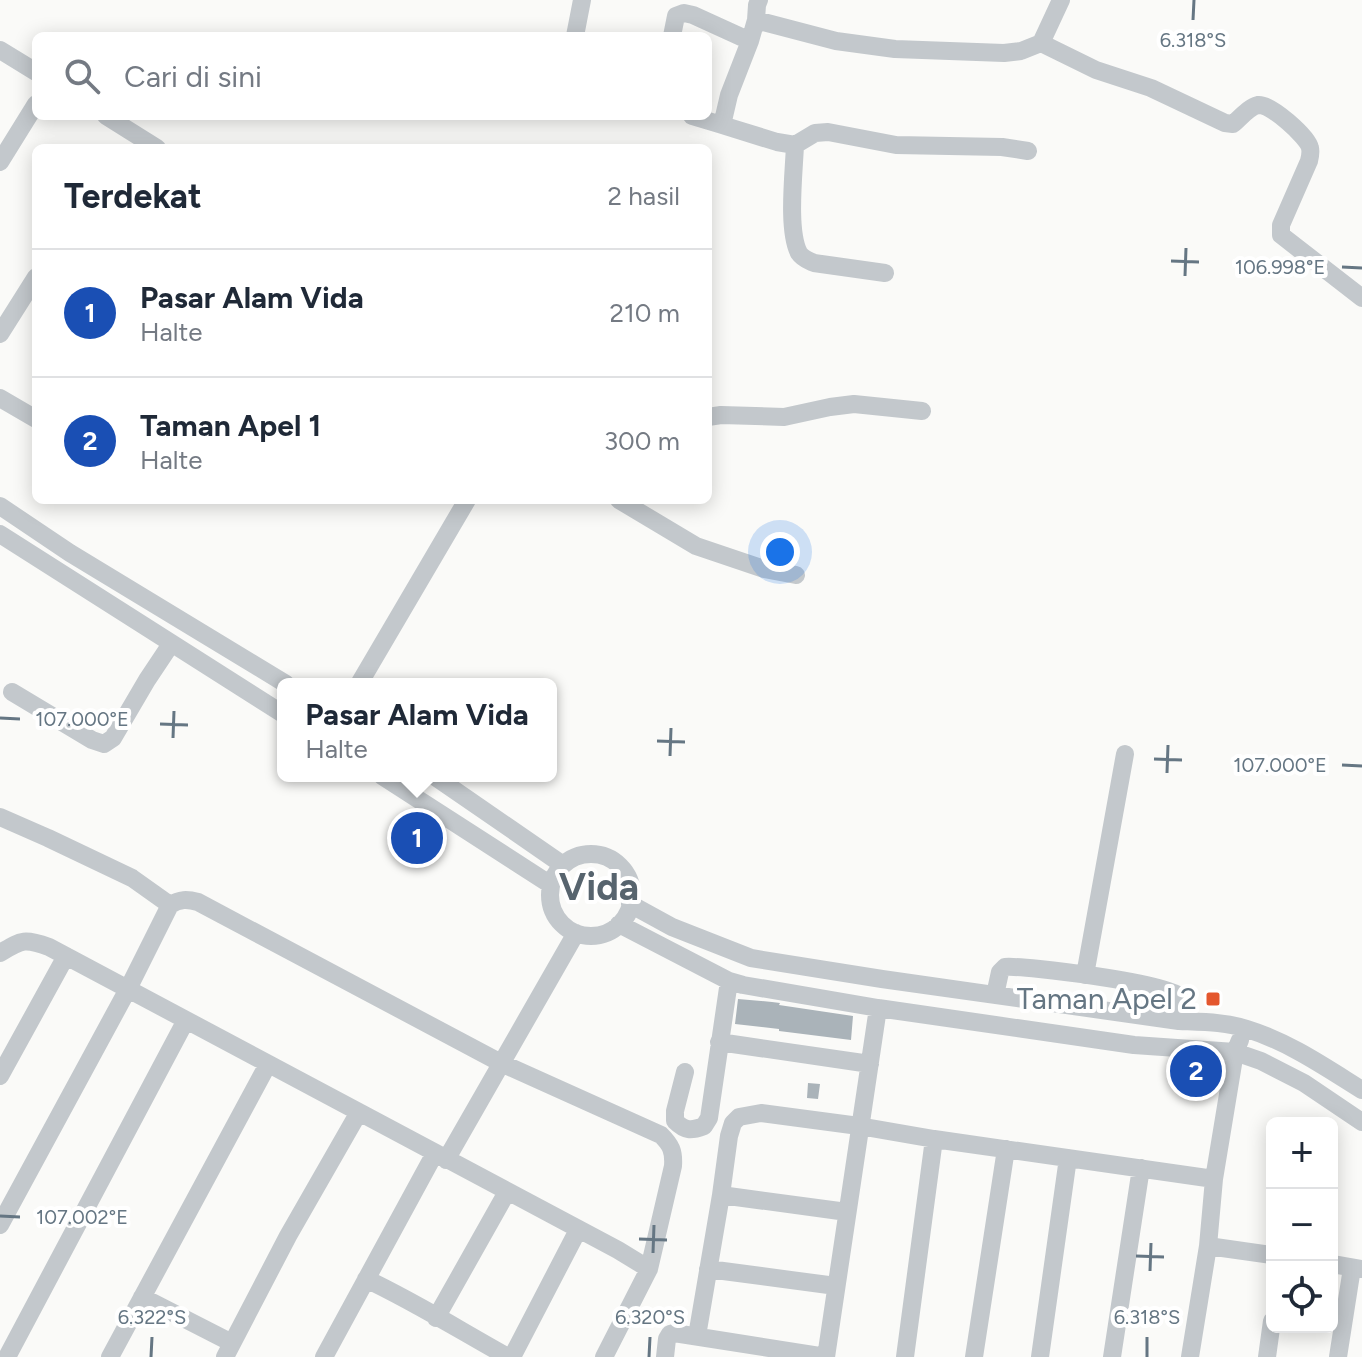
<!DOCTYPE html>
<html lang="id">
<head>
<meta charset="utf-8">
<style>
  body { margin:0; font-family:Figtree,sans-serif; background:#f6f6f7; color:#1f2937 }
  .controls { position:absolute; right:24px; bottom:24px; display:grid; overflow:hidden; border-radius:12px; box-shadow:0 4px 20px #0003 }
  .controls button { width:72px; height:72px; display:grid; place-items:center; padding:0; border:0; border-bottom:2px solid #e0e1e3; background:#fff; color:#1f2937; font:40px sans-serif }
  .you { position:absolute; left:780px; top:552px; width:28px; height:28px; margin:-20px; border:6px solid #fff; border-radius:50%; background:#1a73e8; box-shadow:0 0 0 12px #1a73e833 }
  .badge { display:grid; place-items:center; width:52px; height:52px; border-radius:50%; background:#0f766e; color:#fff; font-size:26px; font-weight:700 }
  .pin { position:absolute; translate:-50% -50%; border:4px solid #fff; box-shadow:0 2px 8px #0006 }
  .popup { position:absolute; left:277px; top:678px; width:280px; height:104px; box-sizing:border-box; display:grid; place-content:center; border-radius:12px; background:#fff; filter:drop-shadow(0 2px 6px #0005); font-size:26px; white-space:nowrap; color:#747a83 }
  .popup b { font-size:30px; color:#1f2937 }
  .popup::after { content:''; position:absolute; left:50%; top:100%; margin-left:-16px; border:16px solid transparent; border-top-color:#fff }
  .list { margin:0; padding:0; list-style:none }
  h2 { display:flex; justify-content:space-between; align-items:center; height:104px; margin:0; padding:0 32px; font-size:34px }
  h2 small { font-size:26px; font-weight:400; color:#747a83 }
  .list li { display:grid; grid-template-columns:52px 1fr auto; gap:24px; align-items:center; box-sizing:border-box; height:128px; padding:0 32px; border-top:2px solid #e0e1e3 }
  .list b { display:block; font-size:30px; white-space:nowrap }
  .list p { margin:0; font-size:26px; white-space:nowrap; color:#747a83 }
  .list em { font-size:26px; font-style:normal; color:#747a83 }
  .icon { flex:none; width:44px; height:44px; fill:none; stroke:currentColor; stroke-width:2; stroke-linecap:round; stroke-linejoin:round }
  .map { position:relative; flex:none; width:1362px; height:1357px; overflow:hidden }
  .search { position:absolute; background:#fff; box-shadow:0 4px 20px #0003; left:32px; top:32px; width:680px; height:88px; display:flex; align-items:center; gap:20px; box-sizing:border-box; padding:0 28px; border-radius:12px; color:#747a83; font-size:30px }
  .panel { position:absolute; background:#fff; box-shadow:0 4px 20px #0003; left:32px; top:144px; width:680px; height:360px; border-radius:12px }
  .map>svg:first-child { display:block }
  .building { fill:#aab3b9 }
  .lines { fill:none; stroke-linecap:round; stroke-linejoin:round }
  .minor { stroke:#c3c8cc; stroke-width:18 }
  .ticks { fill:none; stroke:#657683; stroke-width:3 }
  .poi-dot { fill:#e4572e; stroke:#fff; stroke-width:3 }
  .labels { text-anchor:middle; stroke-width:8; stroke-linejoin:round; paint-order:stroke }
  .poi-label { font-size:30px; fill:#657683; stroke:#fff; text-anchor:end }
  .district-label { font-size:38px; font-weight:bold; fill:#57646e; stroke:#fff }
  .ticks-label { font-size:20px; text-anchor:middle; fill:#657683; stroke:#fff; stroke-width:8; stroke-linejoin:round; paint-order:stroke }
</style>
</head>
<body>
<div class="map">
<svg width="1362" height="1357" viewBox="0 0 1362 1357">
  <rect width="100%" height="100%" fill="#fafaf8"/>
  <path class="building" d="M 738,999 L 772,1002 L 780,1003 L 779,1005 L 853,1016 L 851,1040 L 779,1031 L 779,1029 L 735,1024 Z
    M 808,1083 L 820,1084 L 818,1099 L 807,1098 Z"/>
  <g class="lines">
    <path class="minor" d="M 756,20 L 836,41 L 895,49 L 1004,53 L 1021,51 L 1041,43 L 1061,0
      M 575,36 L 582,0
      M 672,36 L 676,16 L 684,13 L 693,15 L 750,41
      M 1041,43 L 1096,70 L 1151,88 L 1225,123 L 1233,124 C 1240,118 1249,107 1258,105 C 1270,103 1308,137 1310,148 C 1311,152 1310,157 1309,161 L 1281,225 L 1281,235 L 1362,298
      M 0,50 L 36,72
      M 106,116 L 157,148
      M 692,116 L 722,125 L 729,95 L 750,41 L 756,20 L 757,5 L 759,0
      M 722,125 L 777,142 L 795,145 L 815,133 L 828,132 L 896,145 L 1002,147 L 1028,151
      M 795,145 C 794,172 787,230 799,253 C 803,259 808,260 814,263 L 885,273
      M 0,162 L 36,104
      M 0,334 L 36,277
      M 0,398 L 36,419
      M 708,417 L 721,415 L 784,417 L 830,407 L 854,404 L 922,411
      M 619,500 L 696,546 L 764,569 L 796,575
      M 0,506 L 70,553 L 286,684
      M 0,534 L 283,714
      M 359,684 L 467,500
      M 12,692 L 92,740 L 104,744 L 113,738 L 147,680 L 171,644
      M 382,776 L 551,885
      M 434,776 L 563,865
      M 0,817 L 48,838 L 132,878 L 170,905
      M550 895a41 41 0 1 1 82 0a41 41 0 1 1-82 0Z
      M 630,904 L 672,927 L 751,958 L 882,979 L 1179,1021 C 1202,1022 1226,1022 1247,1029 C 1289,1042 1325,1067 1362,1090
      M 619,924 L 729,981 L 743,985 L 878,1008 L 1134,1045 L 1235,1052 L 1261,1061 L 1304,1083 L 1362,1122
      M 0,953 C 22,940 24,938 49,947 L 618,1250 L 649,1269
      M 1085,975 L 1125,754
      M 995,995 L 1000,972 L 1005,967 C 1025,965 1171,984 1179,996 C 1184,1002 1180,1014 1179,1021
      M 719,1042 L 870,1064
      M 685,1072 L 675,1111 L 675,1121 C 685,1131 691,1131 704,1126 L 709,1118 L 729,981
      M 0,1076 L 66,956
      M 446,1160 L 576,933
      M 721,1195 L 847,1212
      M 0,1225 L 128,989 L 170,905 C 180,899 187,899 198,902 L 501,1063 L 661,1135 C 671,1145 674,1151 673,1166 L 649,1269 L 604,1357
      M 1208,1246 L 1272,1255
      M 1332,1264 L 1362,1269
      M 708,1269 L 836,1286
      M 366,1279 C 415,1302 461,1331 508,1357
      M 142,1297 L 232,1343
      M 436,1318 L 507,1192
      M 697,1336 L 721,1195 L 729,1136 L 733,1123 L 739,1117 L 761,1113 L 859,1126 L 934,1139 L 1214,1179
      M 7,1357 L 186,1020
      M 110,1357 L 268,1064
      M 225,1357 L 288,1236 L 359,1112
      M 324,1357 L 435,1153
      M 512,1357 L 578,1230
      M 665,1357 L 667,1339 L 670,1334 L 674,1333 L 826,1357
      M 826,1357 L 878,1008
      M 905,1357 L 934,1139
      M 974,1357 L 1006,1149
      M 1040,1357 L 1068,1158
      M 1112,1357 L 1141,1168
      M 1190,1357 L 1208,1246 L 1214,1179 L 1235,1052 L 1240,1040
      M 1267,1357 L 1272,1321
      M 1338,1357 L 1352,1268"/>
  </g>
  <path class="ticks" d="M 1193,20 L 1194,0M 1171,261 L 1199,262M 1342,267 L 1362,268M 1185,276 L 1186,248M 0,718 L 20,719M 160,724 L 188,725M 173,738 L 174,711M 657,741 L 685,742M 670,756 L 671,728M 1154,759 L 1182,760M 1342,765 L 1362,766M 1167,773 L 1168,745M 0,1216 L 20,1217M 639,1239 L 667,1240M 653,1253 L 654,1225M 1136,1256 L 1164,1257M 1150,1271 L 1151,1243M 151,1357 L 152,1337M 649,1357 L 650,1337M 1147,1357 L 1147,1337"/>
  <rect class="poi-dot" x="1205" y="991" width="16" height="16" rx="4"/>
  <g class="labels">
    <g class="poi-label">
      <text x="1197" y="1009">Taman Apel 2</text>
    </g>
    <g class="district-label">
      <text x="599" y="900">Vida</text>
    </g>
  </g>
  <g class="ticks-label">
    <text x="1193" y="47">6.318°S</text>
    <text x="1280" y="274">106.998°E</text>
    <text x="82" y="726">107.000°E</text>
    <text x="1280" y="772">107.000°E</text>
    <text x="82" y="1224">107.002°E</text>
    <text x="152" y="1324">6.322°S</text>
    <text x="650" y="1324">6.320°S</text>
    <text x="1147" y="1324">6.318°S</text>
  </g>
</svg>
<div class="controls">
<button>+</button>
<button>−</button>
<button><svg class="icon" aria-label="locate" viewBox="0 0 24 24"><circle cx="12" cy="12" r="6"/><path d="M12 2v4M12 18v4M2 12h4M18 12h4"/></svg></button>
</div>
<div class="you"></div>
<div class="pin badge" style="left:417px;top:838px;background:#1a4fb4">1</div>
<div class="popup"><b>Pasar Alam Vida</b>Halte</div>
<div class="pin badge" style="left:1196px;top:1071px;background:#1a4fb4">2</div>
<div class="search"><svg class="icon" aria-label="search" viewBox="0 0 24 24"><circle cx="10" cy="10" r="6"/><path d="M15 15l6 6"/></svg>Cari di sini</div>
<section class="panel">
<h2>Terdekat<small>2 hasil</small></h2>
<ul class="list">
<li><span class="badge" style="background:#1a4fb4">1</span><div><b>Pasar Alam Vida</b><p>Halte</p></div><em>210 m</em></li>
<li><span class="badge" style="background:#1a4fb4">2</span><div><b>Taman Apel 1</b><p>Halte</p></div><em>300 m</em></li>
</ul>
</section>
</div>
</body>
</html>
